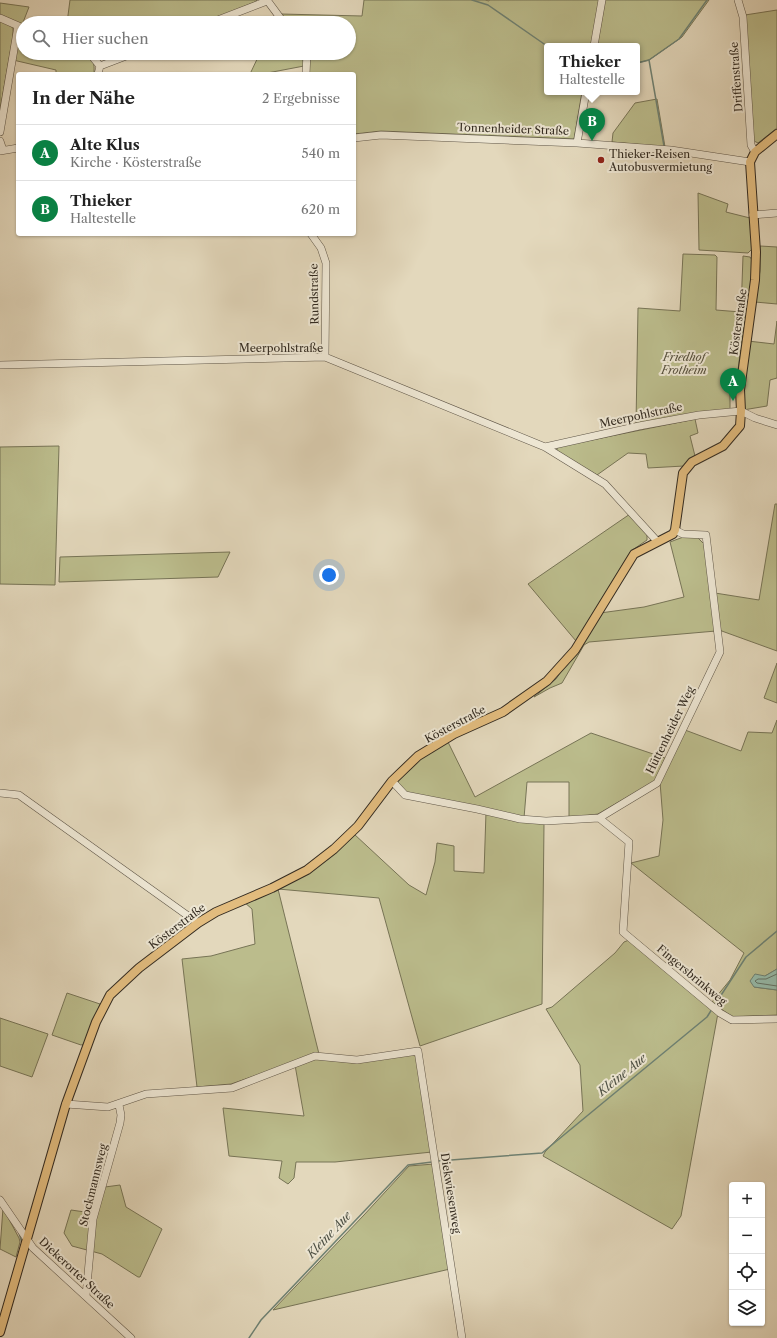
<!DOCTYPE html>
<html lang="de">
<head>
<meta charset="utf-8">
<style>
  body { margin:0; font-family:"Libre Caslon Text",serif; background:#f2f2f2; color:#222 }
  .controls { position:absolute; right:12px; bottom:12px; display:grid; overflow:hidden; border-radius:4px; box-shadow:0 1px 3px #0004 }
  .controls button { width:36px; height:36px; display:grid; place-items:center; padding:0; border:0; border-bottom:1px solid #e0e0e0; background:#fff; color:#222; font:20px sans-serif }
  .you { position:absolute; left:329px; top:575px; width:14px; height:14px; margin:-10px; border:3px solid #fff; border-radius:50%; background:#1a73e8; box-shadow:0 0 0 6px #1a73e833 }
  .badge { display:grid; place-items:center; width:26px; height:26px; border-radius:50%; background:#0b8043; color:#fff; font-size:13px; font-weight:700 }
  .pin { position:absolute; translate:-50% -33px; filter:drop-shadow(0 1px 2px #0008) }
  .pin::after { content:''; position:absolute; top:21px; width:14px; height:12px; background:inherit; clip-path:polygon(0 0,100% 0,50% 100%) }
  .popup { position:absolute; left:544px; top:43px; width:96px; height:52px; box-sizing:border-box; display:grid; place-content:center; border-radius:4px; background:#fff; filter:drop-shadow(0 1px 3px #0005); font-size:13px; white-space:nowrap; color:#767676 }
  .popup b { font-size:15px; color:#222 }
  .popup::after { content:''; position:absolute; left:50%; top:100%; margin-left:-8px; border:8px solid transparent; border-top-color:#fff }
  .list { margin:0; padding:0; list-style:none }
  h2 { display:flex; justify-content:space-between; align-items:center; height:52px; margin:0; padding:0 16px; font-size:17px }
  h2 small { font-size:13px; font-weight:400; color:#767676 }
  .list li { display:grid; grid-template-columns:26px 1fr auto; gap:12px; align-items:center; box-sizing:border-box; height:56px; padding:0 16px; border-top:1px solid #e0e0e0 }
  .list b { display:block; font-size:15px; white-space:nowrap }
  .list p { margin:0; font-size:13px; white-space:nowrap; color:#767676 }
  .list em { font-size:13px; font-style:normal; color:#767676 }
  .icon { flex:none; width:22px; height:22px; fill:none; stroke:currentColor; stroke-width:2; stroke-linecap:round; stroke-linejoin:round }
  .map { position:relative; flex:none; width:777px; height:1338px; overflow:hidden }
  .search { position:absolute; background:#fff; box-shadow:0 1px 3px #0004; left:16px; top:16px; width:340px; height:44px; display:flex; align-items:center; gap:10px; box-sizing:border-box; padding:0 14px; border-radius:22px; color:#767676; font-size:15px }
  .panel { position:absolute; background:#fff; box-shadow:0 1px 3px #0004; left:16px; top:72px; width:340px; height:164px; border-radius:4px }
  .map>svg:first-child { display:block }
  .green { fill:#bbbc8c; stroke:#777456 }
  .water { fill:#96bbaa; stroke:#6e8173 }
  .lines { fill:none; stroke-linecap:round; stroke-linejoin:round }
  .shore { stroke:#647366; stroke-width:1 }
  .stream { stroke:#6e8173; stroke-width:1.5 }
  .minor-casing { stroke:#5f5648; stroke-width:8 }
  .major-casing { stroke:#332b21; stroke-width:10 }
  .minor { stroke:#ede6d3; stroke-width:7 }
  .major { stroke:#e2bc7e; stroke-width:8 }
  .poi-dot { fill:#8f2418; stroke:#ede6d3; stroke-width:1.5 }
  .labels { text-anchor:middle; stroke-width:4; stroke-linejoin:round; paint-order:stroke }
  .street-label { font-size:11px; fill:#332b21; stroke:#ede6d3 }
  .poi-label { font-size:11px; fill:#332b21; stroke:#ede6d3; text-anchor:start }
  .park-label { font-size:11px; font-style:italic; fill:#554f3c; stroke:#ede6d3 }
  .water-label { font-size:12px; font-style:italic; fill:#4c4f43; stroke:#ede6d3 }
</style>
</head>
<body>
<div class="map">
<svg width="777" height="1338" viewBox="0 0 777 1338">
  <rect width="100%" height="100%" fill="#e3d8bc"/>
  <filter id="stains"><feTurbulence type="fractalNoise" baseFrequency=".005" numOctaves="4"/><feColorMatrix values="0 0 0 0 .2 0 0 0 0 .09 0 0 0 0 .02 0 0 0 .5 -.17"/></filter>
  <radialGradient id="worn" r=".72"><stop offset=".6" stop-color="#630" stop-opacity="0"/><stop offset="1" stop-color="#630" stop-opacity=".3"/></radialGradient>
  <path class="green" d="M 70,0 L 257,0 L 255,2 L 204,23 L 134,23 L 125,20 L 108,21 L 108,23 L 67,23 Z
    M 364,0 L 485,0 L 489,1 L 489,0 L 600,0 L 591,46 L 547,46 L 547,92 L 582,92 L 574,139 L 404,132 L 381,131 L 354,134 L 354,74 L 309,74 L 310,53 L 349,53 L 349,23 L 289,23 L 281,14 L 362,16 Z
    M 605,0 L 709,0 L 682,37 L 649,60 L 637,63 L 637,46 L 597,46 Z
    M 0,3 L 29,7 L 22,25 L 0,16 Z
    M 777,10 L 777,128 L 758,143 L 754,141 L 752,130 L 745,15 Z
    M 0,21 L 8,24 L 13,28 L 13,37 L 0,110 Z
    M 23,29 L 23,53 C 37,53 82,49 91,59 C 95,63 94,69 94,74 L 56,74 L 56,70 L 13,60 L 19,32 Z
    M 260,53 L 302,53 L 304,66 L 262,74 L 250,74 Z
    M 657,99 L 665,147 L 612,142 L 613,133 L 635,103 Z
    M 698,193 L 728,204 L 726,212 L 750,218 L 752,249 L 748,253 L 699,250 Z
    M 760,246 L 777,247 L 777,304 L 755,302 L 760,271 Z
    M 683,254 L 715,255 L 717,257 L 716,310 L 741,312 L 743,256 L 750,257 L 752,260 L 752,276 L 740,354 L 735,394 L 730,394 L 730,409 L 636,424 L 638,308 L 680,311 Z
    M 777,321 L 777,378 L 770,380 L 767,406 L 743,410 L 743,390 L 748,341 L 774,344 Z
    M 695,419 L 698,433 L 690,436 L 695,456 L 689,460 L 684,466 L 648,468 L 646,454 L 628,453 L 597,475 L 557,452 L 557,447 Z
    M 59,446 L 55,585 L 0,584 L 0,447 Z
    M 775,504 L 777,504 L 777,651 L 719,630 L 715,593 L 759,600 Z
    M 630,514 L 647,533 L 647,540 L 631,551 L 576,641 L 528,584 Z
    M 686,536 L 697,537 L 704,544 L 716,631 L 589,642 L 584,645 L 562,683 L 550,688 L 534,697 L 556,679 L 600,613 L 644,607 L 684,597 L 670,542 Z
    M 230,552 L 218,577 L 59,582 L 60,557 Z
    M 777,663 L 777,703 L 764,698 Z
    M 777,720 L 777,969 L 765,976 L 754,987 L 777,990 L 777,1015 L 732,1017 L 712,1002 L 730,980 L 744,953 L 631,863 L 659,856 L 663,820 L 660,782 L 685,730 L 741,751 L 748,732 L 772,733 Z
    M 591,733 L 665,758 L 655,781 L 598,814 L 569,818 L 569,782 L 527,782 L 524,818 L 406,794 L 394,781 L 419,757 L 447,740 L 475,797 Z
    M 486,812 L 544,824 L 542,1004 L 420,1046 L 379,898 L 278,889 L 319,1054 L 231,1084 L 197,1087 L 182,959 L 211,956 L 255,944 L 252,909 L 244,902 L 278,889 L 354,834 L 409,885 L 426,895 L 435,862 L 437,843 L 454,846 L 454,871 L 484,873 Z
    M 629,940 L 718,1013 L 681,1216 L 672,1229 L 543,1156 L 545,1152 L 583,1111 L 580,1065 L 546,1009 L 552,1007 L 615,953 L 624,942 Z
    M 67,993 L 100,1004 L 85,1044 L 81,1045 L 52,1035 Z
    M 0,1018 L 48,1034 L 32,1077 L 0,1066 Z
    M 409,1053 L 417,1057 L 432,1152 L 335,1162 L 296,1162 L 294,1178 L 288,1184 L 279,1178 L 282,1161 L 229,1156 L 223,1108 L 304,1116 L 295,1065 L 316,1059 L 356,1063 Z
    M 434,1164 L 450,1269 L 273,1310 L 364,1215 L 409,1166 Z
    M 120,1185 L 126,1207 L 162,1229 L 140,1277 L 138,1277 L 102,1254 L 72,1246 L 64,1233 L 71,1210 L 92,1213 L 105,1187 Z
    M 3,1208 L 19,1238 L 20,1242 L 16,1257 L 0,1249 Z"/>
  <path class="water" d="M 777,969 L 777,990 L 754,987 L 750,981 L 755,974 L 765,976 Z"/>
  <g class="lines">
    <path class="shore" d="M 777,974 L 766,979 L 758,979 L 755,981 L 757,983 L 777,986"/>
    <path class="stream" d="M 472,0 L 488,5 L 547,46
      M 649,60 L 664,146
      M 637,63 L 649,60 L 679,39 L 707,0
      M 714,1006 L 746,957 L 777,931
      M 438,1161 L 542,1153 L 707,1017 L 712,1009
      M 8,1291 L 22,1243 L 19,1233
      M 249,1338 L 261,1320 L 408,1165 L 432,1162"/>
    <g class="minor-casing">
      <path id="minor" d="M 267,0 L 284,23
        M 738,0 L 743,17 L 751,145 L 755,152
        M 0,18 L 23,28
        M 210,23 L 267,1
        M 594,46 L 602,0
        M 87,53 L 91,55 L 100,66 L 98,74
        M 100,66 L 134,53
        M 306,74 L 307,53
        M 0,132 L 18,26
        M 354,138 L 381,135 L 577,143 L 671,150 L 750,162
        M 0,141 L 3,150
        M 577,143 L 586,92
        M 0,151 L 18,148
        M 753,215 L 777,213
        M 311,234 L 321,248 L 326,263 L 325,357
        M 0,365 L 325,357 L 545,447 L 605,484 L 657,541
        M 545,447 L 639,426 L 699,415 L 741,411 L 755,418 L 777,425
        M 392,781 L 405,795 L 477,809 L 520,819 L 546,821 L 599,818 L 657,783 L 720,652 L 706,535 L 683,534 L 675,530
        M 0,793 L 19,795 L 198,923
        M 599,818 L 629,842 L 623,932 L 720,1013 L 732,1020 L 777,1019
        M 66,1104 L 108,1107 L 146,1094 L 232,1088 L 315,1056 L 357,1060 L 418,1051 L 462,1338
        M 0,1200 L 33,1248 L 131,1338
        M 86,1296 L 93,1219 L 120,1123 L 121,1115 L 119,1105"/>
    </g>
    <g class="major-casing">
      <path id="major" d="M 0,1332 L 66,1104 L 96,1022 L 110,995 L 139,968 L 198,923 L 216,912 L 272,888 L 307,870 L 334,849 L 358,826 L 392,781 L 418,756 L 454,734 L 503,712 L 547,681 L 575,650 L 634,554 L 673,534 L 675,530 L 683,473 L 692,462 L 723,446 L 740,426 L 741,411 L 740,390 L 755,280 L 756,252 L 750,162 L 755,152 L 777,134"/>
    </g>
    <use href="#minor" class="minor"/>
    <use href="#major" class="major"/>
  </g>
  <circle class="poi-dot" cx="601" cy="160" r="4"/>
  <g class="labels">
    <g class="street-label">
      <text transform="translate(736 77) rotate(-94)" y="4">Driffenstraße</text>
      <text transform="translate(513 129) rotate(2)" y="4">Tonnenheider Straße</text>
      <text transform="translate(314 294) rotate(-91)" y="4">Rundstraße</text>
      <text transform="translate(738 322) rotate(-82)" y="4">Kösterstraße</text>
      <text x="281" y="352">Meerpohlstraße</text>
      <text transform="translate(641 415) rotate(-12)" y="4">Meerpohlstraße</text>
      <text transform="translate(455 724) rotate(-28)" y="4">Kösterstraße</text>
      <text transform="translate(670 730) rotate(-64)" y="4">Hüttenheider Weg</text>
      <text transform="translate(177 926) rotate(-37)" y="4">Kösterstraße</text>
      <text transform="translate(692 975) rotate(40)" y="4">Fingersbrinkweg</text>
      <text transform="translate(93 1185) rotate(-76)" y="4">Stockmannsweg</text>
      <text transform="translate(451 1193) rotate(81)" y="4">Diekwiesenweg</text>
      <text transform="translate(77 1273) rotate(43)" y="4">Diekerorter Straße</text>
    </g>
    <g class="poi-label">
      <text x="609" y="158">Thieker-Reisen<tspan x="609" dy="13">Autobusvermietung</tspan></text>
    </g>
    <g class="park-label">
      <text x="684" y="361">Friedhof<tspan x="684" dy="13">Frotheim</tspan></text>
    </g>
    <g class="water-label">
      <text transform="translate(622 1075) rotate(-39)" y="4">Kleine Aue</text>
      <text transform="translate(329 1235) rotate(-47)" y="4">Kleine Aue</text>
    </g>
  </g>
  <rect width="100%" height="100%" filter="url(#stains)"/>
  <rect width="100%" height="100%" fill="url(#worn)"/>
</svg>
<div class="controls">
<button>+</button>
<button>−</button>
<button><svg class="icon" aria-label="locate" viewBox="0 0 24 24"><circle cx="12" cy="12" r="6"/><path d="M12 2v4M12 18v4M2 12h4M18 12h4"/></svg></button>
<button><svg class="icon" aria-label="layers" viewBox="0 0 24 24"><path d="M12 4l9 5-9 5-9-5zM3 14l9 5 9-5"/></svg></button>
</div>
<div class="you"></div>
<div class="pin badge" style="left:733px;top:401px">A</div>
<div class="pin badge" style="left:592px;top:141px">B</div>
<div class="popup"><b>Thieker</b>Haltestelle</div>
<div class="search"><svg class="icon" aria-label="search" viewBox="0 0 24 24"><circle cx="10" cy="10" r="6"/><path d="M15 15l6 6"/></svg>Hier suchen</div>
<section class="panel">
<h2>In der Nähe<small>2 Ergebnisse</small></h2>
<ul class="list">
<li><span class="badge">A</span><div><b>Alte Klus</b><p>Kirche · Kösterstraße</p></div><em>540 m</em></li>
<li><span class="badge">B</span><div><b>Thieker</b><p>Haltestelle</p></div><em>620 m</em></li>
</ul>
</section>
</div>
</body>
</html>
